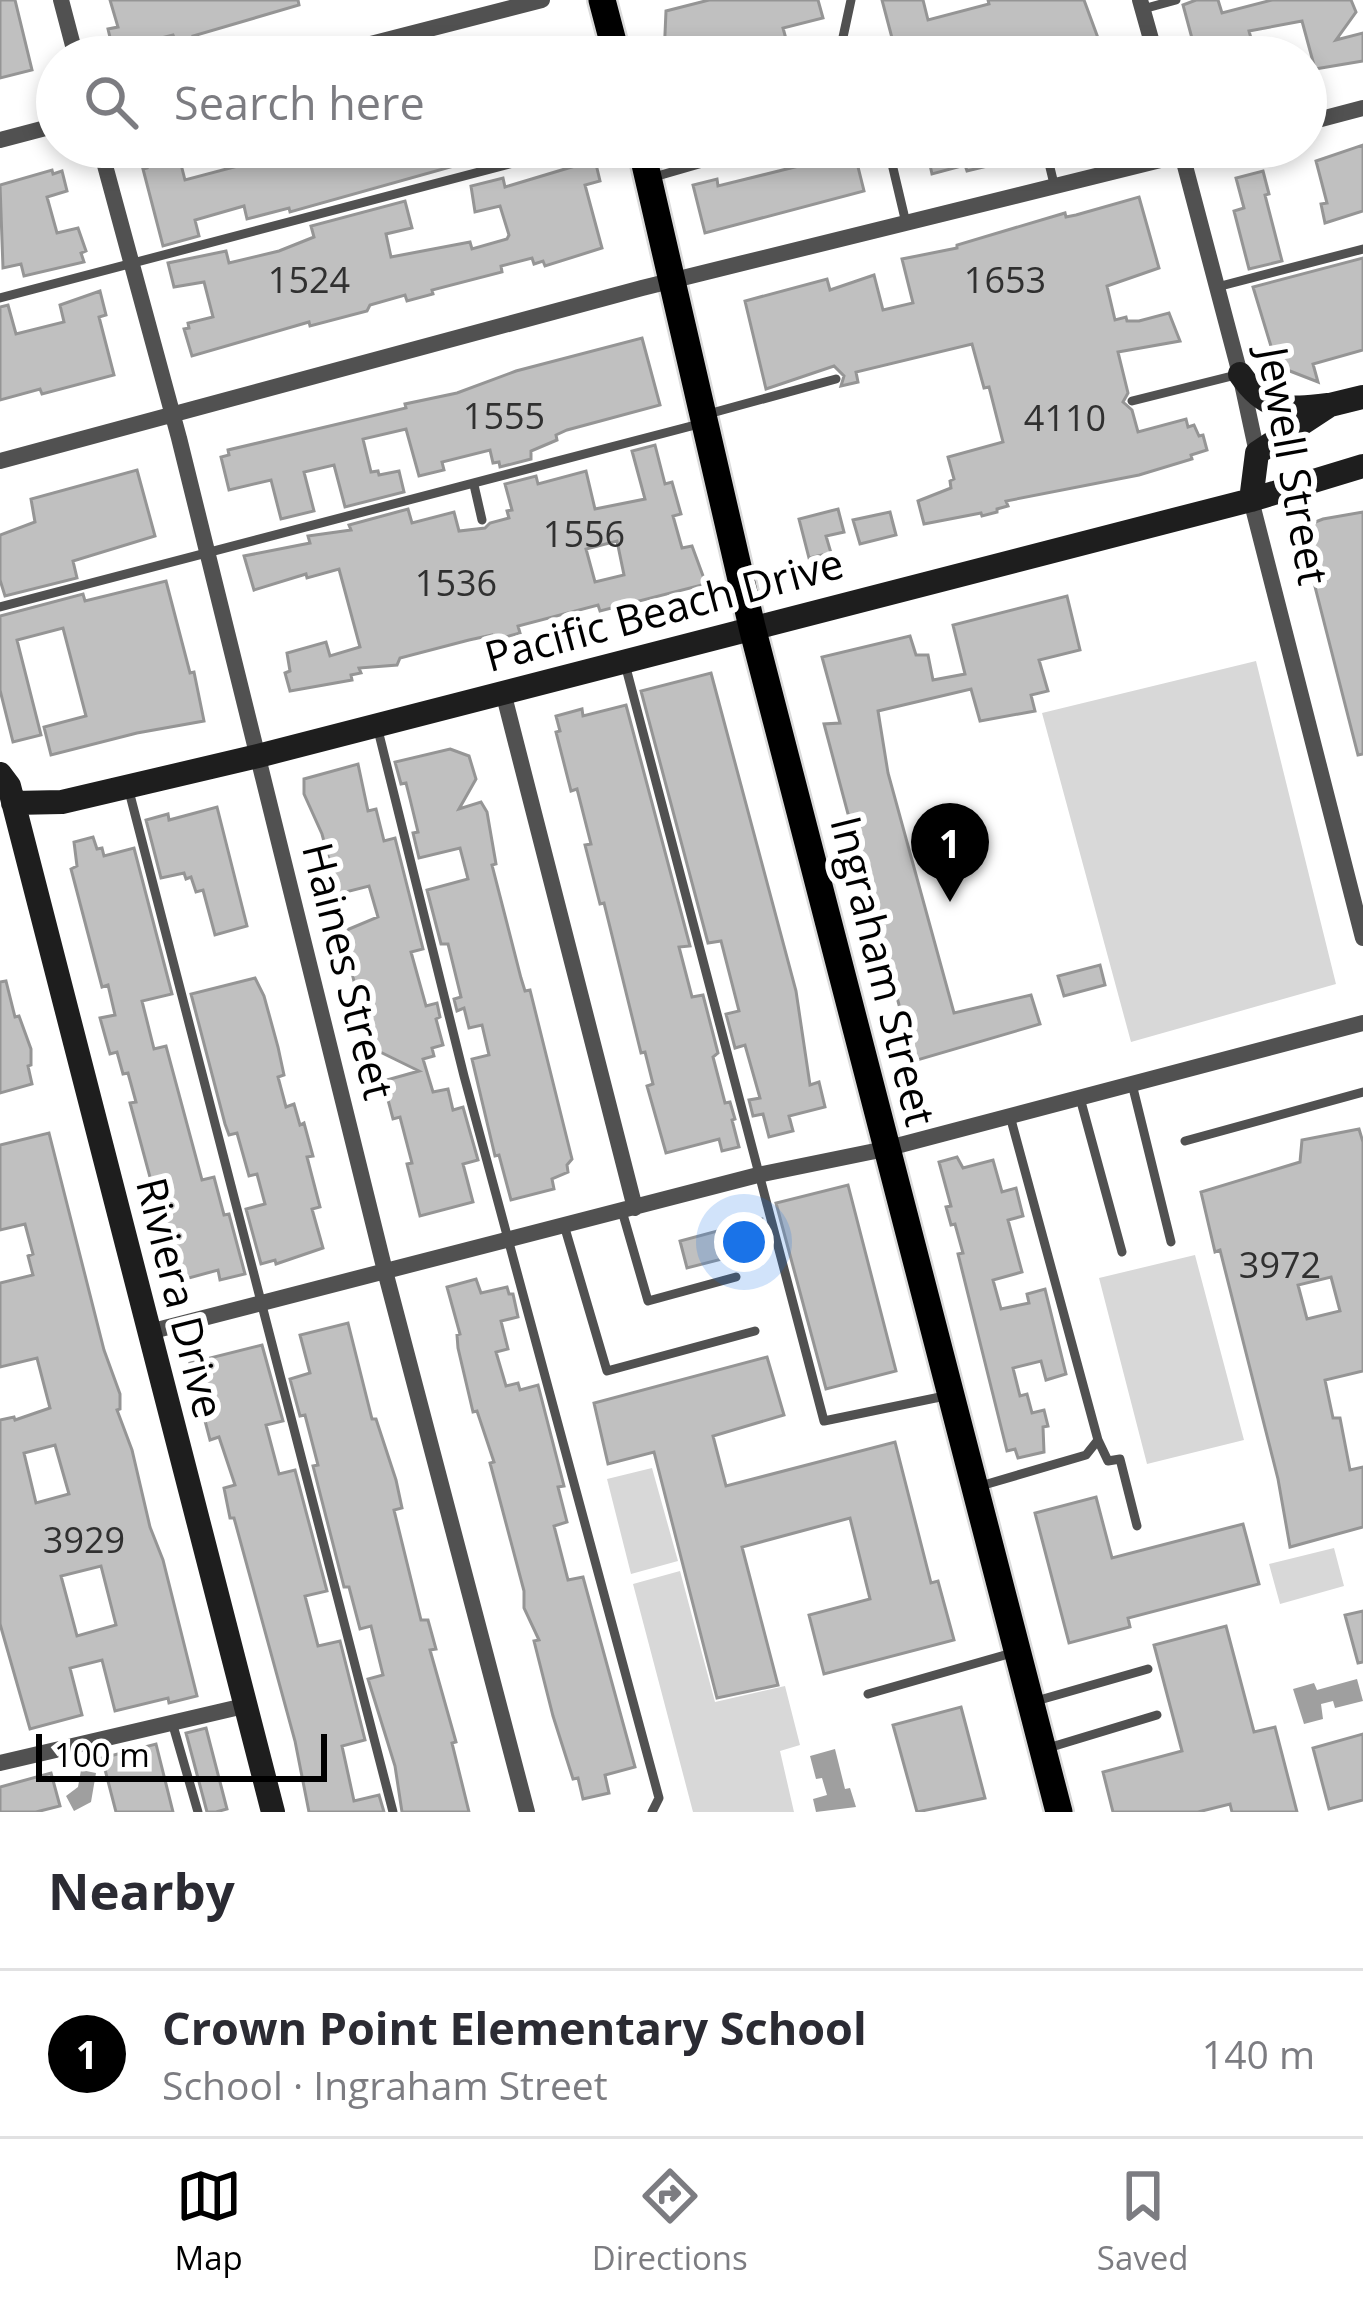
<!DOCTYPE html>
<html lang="en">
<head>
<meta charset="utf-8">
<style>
  body { margin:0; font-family:"Open Sans",sans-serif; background:#f2f2f3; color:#2b2b33 }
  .scale { position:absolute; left:36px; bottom:30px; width:291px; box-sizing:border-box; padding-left:12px; border:6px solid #000; border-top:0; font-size:33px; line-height:42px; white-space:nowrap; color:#000; -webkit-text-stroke:9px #fff; paint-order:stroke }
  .you { position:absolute; left:744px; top:1242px; width:42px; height:42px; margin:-30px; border:9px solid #fff; border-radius:50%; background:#1a73e8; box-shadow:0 0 0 18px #1a73e833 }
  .badge { display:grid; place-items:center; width:78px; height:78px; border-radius:50%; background:#000; color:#fff; font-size:39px; font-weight:700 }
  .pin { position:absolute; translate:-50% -99px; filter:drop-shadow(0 3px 6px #0008) }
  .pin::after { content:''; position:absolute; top:63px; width:42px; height:36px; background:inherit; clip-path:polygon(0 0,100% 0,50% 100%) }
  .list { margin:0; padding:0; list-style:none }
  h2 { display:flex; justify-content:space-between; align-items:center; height:156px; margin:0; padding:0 48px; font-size:51px }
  h2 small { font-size:39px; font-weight:400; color:#7c7c81 }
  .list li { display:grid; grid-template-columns:78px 1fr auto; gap:36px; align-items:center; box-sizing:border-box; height:168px; padding:0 48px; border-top:3px solid #e1e1e2 }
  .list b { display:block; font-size:45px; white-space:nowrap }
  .list p { margin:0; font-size:39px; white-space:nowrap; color:#7c7c81 }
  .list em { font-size:39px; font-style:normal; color:#7c7c81 }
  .icon { flex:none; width:66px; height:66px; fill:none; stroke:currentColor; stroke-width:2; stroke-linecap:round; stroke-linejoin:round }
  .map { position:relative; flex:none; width:1363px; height:1812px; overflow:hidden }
  .search { position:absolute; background:#fff; box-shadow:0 6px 18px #0003; left:36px; right:36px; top:36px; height:132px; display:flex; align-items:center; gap:30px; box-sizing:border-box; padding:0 42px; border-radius:66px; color:#7c7c81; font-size:45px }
  .sheet { height:324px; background:#fff }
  nav { display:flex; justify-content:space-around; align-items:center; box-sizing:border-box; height:168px; border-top:3px solid #e1e1e2; background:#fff; font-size:33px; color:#7c7c81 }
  nav a { display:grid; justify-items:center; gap:6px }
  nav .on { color:#000 }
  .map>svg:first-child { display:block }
  .green { fill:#d8d8d8 }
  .water { fill:#9f9f9f }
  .building { fill:#c0c0c0; stroke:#959595; stroke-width:3; fill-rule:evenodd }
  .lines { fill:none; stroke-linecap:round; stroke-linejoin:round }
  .primary-casing { stroke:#dbdbdb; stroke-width:32 }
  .lane { stroke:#515151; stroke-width:9 }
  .street { stroke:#515151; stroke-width:16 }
  .secondary { stroke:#1e1e1e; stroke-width:24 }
  .primary { stroke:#000; stroke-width:27 }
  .labels { text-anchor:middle; stroke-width:12; stroke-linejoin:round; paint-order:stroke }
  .number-label { font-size:36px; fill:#303030 }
  .street-label { font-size:42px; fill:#000; stroke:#fff }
</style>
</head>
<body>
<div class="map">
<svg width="1363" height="1812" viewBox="0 0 1363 1812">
  <rect width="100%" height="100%" fill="#fff"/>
  <path class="green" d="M 1256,661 L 1336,984 L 1131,1042 L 1042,713 Z
    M 1195,1255 L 1244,1440 L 1147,1464 L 1099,1278 Z
    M 652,1468 L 678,1561 L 631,1574 L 607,1479 Z
    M 1334,1548 L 1344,1586 L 1280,1604 L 1269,1564 Z
    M 680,1571 L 715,1702 L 785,1686 L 800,1745 L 780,1751 L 794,1812 L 693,1812 L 633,1584 Z"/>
  <path class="water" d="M 1357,1679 L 1363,1701 L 1335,1708 L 1333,1701 L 1321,1704 L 1323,1719 L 1304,1724 L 1293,1689 L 1314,1683 L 1317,1690 Z
    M 835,1749 L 845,1789 L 850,1788 L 856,1807 L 816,1812 L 813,1799 L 827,1795 L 822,1778 L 816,1779 L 810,1756 Z
    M 81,1770 L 96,1773 L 91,1802 L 74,1811 L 66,1796 L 78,1787 Z"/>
  <path class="building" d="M 0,0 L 15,0 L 32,70 L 0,78 Z
    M 110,0 L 298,0 L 299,5 L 193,36 L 194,40 L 177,45 L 173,35 L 113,50 L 108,29 L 118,27 Z
    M 709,0 L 818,0 L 823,18 L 783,28 L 791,57 L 664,57 L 666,11 Z
    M 882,0 L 923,0 L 928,20 L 989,4 L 988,0 L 1084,0 L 1105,57 L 897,57 Z
    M 1196,0 L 1218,0 L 1222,13 L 1272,0 L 1351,0 L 1356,12 L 1336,40 L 1363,33 L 1363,61 L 1315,69 L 1302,21 L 1249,31 L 1256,57 L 1197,57 L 1183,5 Z
    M 1363,145 L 1363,211 L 1325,223 L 1321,204 L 1327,203 L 1316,161 Z
    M 233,147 L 315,147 L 318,159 L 366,147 L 450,147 L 454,166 L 290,212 L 289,208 L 247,219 L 244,206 L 195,220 L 199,236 L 163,246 L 143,169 L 147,168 L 144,157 L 177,149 L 185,180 L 238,166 Z
    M 853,147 L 864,191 L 705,233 L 693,185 L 717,179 L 718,186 L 811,163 L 809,158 Z
    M 926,147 L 987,147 L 992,165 L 967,171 L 965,165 L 932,174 Z
    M 595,160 L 600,181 L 585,185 L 602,248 L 545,266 L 543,261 L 534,264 L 532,258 L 501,266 L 502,272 L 432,290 L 433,294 L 407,301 L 405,295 L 370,305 L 367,311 L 310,326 L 309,322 L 192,356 L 184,329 L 189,328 L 188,323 L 213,317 L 204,282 L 174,287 L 168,263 L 226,251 L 229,263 L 279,251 L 314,237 L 311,226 L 405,201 L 412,228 L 386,234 L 391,257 L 470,242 L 472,249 L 507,239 L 509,235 L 500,206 L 475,212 L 471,186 L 503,178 L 505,187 Z
    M 52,170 L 53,174 L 62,171 L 67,191 L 47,197 L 57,233 L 78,228 L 86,251 L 81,253 L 84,262 L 24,276 L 21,264 L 3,268 L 0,185 Z
    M 1263,171 L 1269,194 L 1265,195 L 1282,261 L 1249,269 L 1234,211 L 1244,208 L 1236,178 Z
    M 1139,197 L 1159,268 L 1107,286 L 1115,320 L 1126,317 L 1127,321 L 1139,321 L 1169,313 L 1180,341 L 1118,352 L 1128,393 L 1123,402 L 1132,410 L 1138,432 L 1186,419 L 1188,427 L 1194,425 L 1199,436 L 1203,435 L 1207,450 L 1191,455 L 1192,459 L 1139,475 L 1006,501 L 1008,506 L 997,509 L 997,512 L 982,516 L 981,513 L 924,524 L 918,501 L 951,488 L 950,481 L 954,479 L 948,457 L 1003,442 L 989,387 L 984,388 L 972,344 L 856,372 L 858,382 L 841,386 L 844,376 L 834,366 L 766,389 L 745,301 L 827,279 L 830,290 L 874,275 L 883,310 L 913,303 L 902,259 L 957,248 L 957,245 L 1065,213 L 1066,217 L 1076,215 Z
    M 1363,258 L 1363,350 L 1313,364 L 1318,382 L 1277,366 L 1253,287 Z
    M 100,291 L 106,315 L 99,317 L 114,375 L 42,394 L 40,389 L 0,400 L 0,307 L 8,305 L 16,334 L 64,322 L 60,305 Z
    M 642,338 L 660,405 L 567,430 L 556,435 L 557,440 L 531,451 L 531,459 L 500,467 L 499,462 L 493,463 L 490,450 L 442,462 L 444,470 L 419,476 L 406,429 L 363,439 L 371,472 L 378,471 L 379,475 L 399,471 L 404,492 L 345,507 L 334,465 L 304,472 L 314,511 L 281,519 L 271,480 L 229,490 L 221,457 L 229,455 L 228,450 L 406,408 L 405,404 L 457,393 L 516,371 Z
    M 655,445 L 665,484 L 672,482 L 681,514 L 673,516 L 682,548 L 692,546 L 706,584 L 600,611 L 598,605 L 518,626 L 520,633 L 494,640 L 492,635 L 469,640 L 400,658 L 397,665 L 359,668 L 361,673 L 351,675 L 352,680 L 290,691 L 285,673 L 290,671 L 287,653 L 326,642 L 330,656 L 360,647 L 339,569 L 307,578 L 306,574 L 254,590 L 244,556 L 310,543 L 308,536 L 351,530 L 349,525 L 408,509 L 412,523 L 454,512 L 459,531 L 485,528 L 490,523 L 509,518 L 507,511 L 512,510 L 505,484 L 536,476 L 538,484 L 586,471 L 595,509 L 645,499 L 632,451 ZM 617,541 L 624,575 L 595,582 L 586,549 Z
    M 137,470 L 155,536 L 73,561 L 77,578 L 5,596 L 0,580 L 0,535 L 35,522 L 31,499 Z
    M 838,509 L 844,532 L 826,536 L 831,553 L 809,558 L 799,519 Z
    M 890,512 L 896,535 L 860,544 L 853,520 Z
    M 1363,512 L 1363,754 L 1358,755 L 1300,528 L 1323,519 Z
    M 166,581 L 190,673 L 194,672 L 204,721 L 137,733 L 51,755 L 44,727 L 86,716 L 63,628 L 17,640 L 41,735 L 13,742 L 0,690 L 0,616 L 83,594 L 85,601 Z
    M 1067,596 L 1080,650 L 1039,660 L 1048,691 L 1031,695 L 1035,711 L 980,721 L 971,689 L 878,711 L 888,773 L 954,1013 L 1031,995 L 1040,1024 L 914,1061 L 824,724 L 840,723 L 822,657 L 910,636 L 916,655 L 928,655 L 933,680 L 965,674 L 953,625 Z
    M 711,673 L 796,991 L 810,1085 L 819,1082 L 825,1107 L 789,1116 L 793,1131 L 769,1137 L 763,1114 L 753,1116 L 749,1100 L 760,1098 L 745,1045 L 735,1048 L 726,1014 L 739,1011 L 721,941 L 708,943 L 641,691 Z
    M 626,705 L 690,946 L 679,947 L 692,997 L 703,995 L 718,1053 L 713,1057 L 725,1103 L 730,1102 L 735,1119 L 732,1120 L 739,1147 L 722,1151 L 719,1139 L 666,1153 L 647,1086 L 653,1084 L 645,1052 L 641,1053 L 604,903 L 600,904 L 585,845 L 591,844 L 577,789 L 571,791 L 556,732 L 560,731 L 556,716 L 582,709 L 583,716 Z
    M 450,749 L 469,756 L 476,779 L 459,809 L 481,802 L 487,812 L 496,864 L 492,865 L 521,978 L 525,991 L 530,990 L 572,1159 L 567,1165 L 568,1172 L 552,1179 L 554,1189 L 511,1200 L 499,1155 L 495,1156 L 472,1059 L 489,1055 L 482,1025 L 469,1028 L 464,1008 L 457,1011 L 454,999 L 461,997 L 448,944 L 441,944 L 427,890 L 468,879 L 460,848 L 419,858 L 413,833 L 418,832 L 410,799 L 406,783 L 401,784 L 395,762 Z
    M 358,764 L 368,811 L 376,809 L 384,841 L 395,838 L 423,949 L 411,952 L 426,1006 L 437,1003 L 440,1017 L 436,1019 L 443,1045 L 432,1048 L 434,1056 L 423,1059 L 433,1092 L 448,1089 L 453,1110 L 463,1107 L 478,1160 L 463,1164 L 473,1202 L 420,1216 L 407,1164 L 412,1163 L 400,1117 L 393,1119 L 383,1081 L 419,1071 L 370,1047 L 342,932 L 378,917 L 369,886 L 338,894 L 322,834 L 304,794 L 304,779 Z
    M 217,807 L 247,926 L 215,935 L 203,890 L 196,892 L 191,877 L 186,879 L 184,873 L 161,878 L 146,820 L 168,814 L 169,820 Z
    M 93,837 L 97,849 L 102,848 L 104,856 L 134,848 L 172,994 L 142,1001 L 154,1049 L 166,1046 L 202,1180 L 214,1177 L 224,1215 L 229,1214 L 245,1274 L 220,1280 L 218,1270 L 178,1281 L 130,1103 L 136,1102 L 128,1073 L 123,1074 L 117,1052 L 110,1054 L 100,1018 L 115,1015 L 108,985 L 102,987 L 71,869 L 77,866 L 74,842 Z
    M 1100,965 L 1105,985 L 1064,996 L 1058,976 Z
    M 255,978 L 264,996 L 278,1047 L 284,1075 L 278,1077 L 286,1107 L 294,1104 L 300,1125 L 304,1123 L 313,1156 L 307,1157 L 320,1207 L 312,1209 L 323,1248 L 276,1264 L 275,1260 L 261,1264 L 246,1209 L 265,1204 L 257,1174 L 249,1176 L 237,1133 L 229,1135 L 225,1124 L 191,994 Z
    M 6,981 L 15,1017 L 19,1016 L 31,1049 L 31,1065 L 28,1066 L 32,1084 L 0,1093 L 0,982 Z
    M 1359,1129 L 1363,1142 L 1363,1371 L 1325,1380 L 1333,1418 L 1340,1418 L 1350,1470 L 1363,1467 L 1363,1527 L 1290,1547 L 1278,1479 L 1220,1250 L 1215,1252 L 1201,1192 L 1300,1162 L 1302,1140 ZM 1331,1277 L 1340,1311 L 1307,1319 L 1298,1285 Z
    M 49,1133 L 104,1350 L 120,1394 L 120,1409 L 117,1410 L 132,1450 L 150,1527 L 163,1560 L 197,1696 L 169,1703 L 168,1698 L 115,1711 L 102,1660 L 70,1668 L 82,1715 L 30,1729 L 0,1624 L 0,1420 L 14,1417 L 15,1420 L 50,1408 L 37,1358 L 0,1367 L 0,1283 L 33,1275 L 28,1256 L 33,1254 L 25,1224 L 0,1230 L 0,1145 ZM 55,1445 L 69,1494 L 36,1503 L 24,1453 ZM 101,1566 L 116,1625 L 77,1636 L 61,1576 Z
    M 957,1157 L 963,1168 L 993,1160 L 1002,1192 L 1016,1188 L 1023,1216 L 1008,1220 L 1022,1272 L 993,1280 L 1001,1309 L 1029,1303 L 1027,1294 L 1045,1289 L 1066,1374 L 1046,1380 L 1041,1361 L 1013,1368 L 1020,1396 L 1027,1394 L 1032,1413 L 1044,1410 L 1048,1426 L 1043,1427 L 1044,1452 L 1018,1458 L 1015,1449 L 1007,1451 L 958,1254 L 963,1253 L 955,1224 L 951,1225 L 946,1207 L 951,1206 L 939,1162 Z
    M 848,1185 L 896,1371 L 826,1389 L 776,1203 Z
    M 762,1219 L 769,1247 L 687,1268 L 680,1241 Z
    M 476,1279 L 481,1293 L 507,1287 L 509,1294 L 513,1294 L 518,1317 L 501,1321 L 508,1349 L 496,1352 L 506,1386 L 518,1383 L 520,1390 L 538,1385 L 564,1486 L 558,1487 L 567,1522 L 554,1526 L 568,1580 L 583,1577 L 635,1767 L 605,1775 L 609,1793 L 583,1799 L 578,1778 L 573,1779 L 553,1716 L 534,1641 L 539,1640 L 524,1608 L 524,1591 L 490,1463 L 494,1462 L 477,1411 L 473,1412 L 458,1348 L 457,1335 L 460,1334 L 447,1287 Z
    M 348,1323 L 372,1419 L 376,1419 L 396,1480 L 402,1508 L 394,1510 L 421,1620 L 428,1620 L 436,1649 L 430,1650 L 456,1742 L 452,1743 L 469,1812 L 402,1812 L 395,1766 L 368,1679 L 383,1675 L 371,1626 L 360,1629 L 349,1587 L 344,1587 L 313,1466 L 318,1465 L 305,1415 L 300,1416 L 290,1379 L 310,1373 L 300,1335 Z
    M 262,1345 L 283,1421 L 266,1425 L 279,1474 L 295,1470 L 327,1591 L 305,1596 L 318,1646 L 340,1641 L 365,1740 L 342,1746 L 354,1801 L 379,1795 L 384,1812 L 309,1812 L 295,1741 L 234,1518 L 230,1518 L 224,1488 L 235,1485 L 219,1437 L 210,1440 L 190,1363 Z
    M 767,1357 L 784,1415 L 713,1436 L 726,1486 L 895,1442 L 931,1583 L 938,1581 L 954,1640 L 824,1674 L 809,1615 L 870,1599 L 850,1518 L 742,1547 L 778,1685 L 717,1698 L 654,1452 L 608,1464 L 594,1403 Z
    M 1096,1497 L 1112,1558 L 1243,1524 L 1259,1584 L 1128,1618 L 1130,1627 L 1069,1643 L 1035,1513 Z
    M 1363,1611 L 1363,1662 L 1358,1663 L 1345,1615 Z
    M 1226,1626 L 1254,1732 L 1275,1727 L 1297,1812 L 1232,1812 L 1230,1804 L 1198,1812 L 1113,1812 L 1103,1772 L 1182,1751 L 1154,1645 Z
    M 961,1707 L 985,1798 L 917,1812 L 893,1725 Z
    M 206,1728 L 227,1809 L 216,1812 L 207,1812 L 186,1733 Z
    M 1363,1734 L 1363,1800 L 1329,1809 L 1313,1748 Z
    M 156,1744 L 173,1812 L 116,1812 L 102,1758 Z
    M 51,1773 L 60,1806 L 36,1812 L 0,1812 L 0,1787 Z"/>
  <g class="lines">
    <g class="primary-casing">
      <path id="primary" d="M 602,0 L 617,57
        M 641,147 L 752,627 L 1059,1812"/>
    </g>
    <path class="lane" d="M 1143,9 L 1176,0
      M 820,57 L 840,51 L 851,0
      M 888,147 L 906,223
      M 1045,147 L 1055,188
      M 654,177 L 758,147
      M 1217,287 L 1363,249
      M 0,298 L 574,147
      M 1132,401 L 1240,374
      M 708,414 L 836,379
      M 474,485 L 482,520
      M 0,607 L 699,424
      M 625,664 L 824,1421 L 945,1396
      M 378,730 L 464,1076 L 659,1798 L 652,1812
      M 129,791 L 393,1812
      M 1132,1084 L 1171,1242
      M 1080,1098 L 1122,1252
      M 1185,1141 L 1363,1092
      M 622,1211 L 648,1301 L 736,1277
      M 564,1225 L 607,1371 L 755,1331
      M 1098,1440 L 1108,1461 L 1120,1459 L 1137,1526
      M 977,1487 L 1086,1455 L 1098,1440 L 1010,1116
      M 868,1694 L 1012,1653
      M 1036,1701 L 1148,1669
      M 172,1722 L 198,1812
      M 1048,1748 L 1157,1715"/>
    <path class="street" d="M 61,0 L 76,57
      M 1140,0 L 1156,57
      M 320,57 L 542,0
      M 1306,123 L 1363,108
      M 0,140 L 57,125
      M 100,147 L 179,438 L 385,1271 L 527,1812
      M 1180,147 L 1240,374 L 1257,453
      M 0,461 L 642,288 L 1213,147
      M 1251,500 L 1363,938
      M 503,692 L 635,1208
      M 149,1332 L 758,1175 L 885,1149 L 1363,1023
      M 0,1763 L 244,1706"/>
    <path class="secondary" d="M 1240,374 C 1265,411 1286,410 1328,405
      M 1251,500 L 1257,453 L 1330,405 L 1363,397
      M 0,774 L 9,786 L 273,1812
      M 13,803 L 62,802 L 258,756 L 1251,500 L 1363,466"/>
    <use href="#primary" class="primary"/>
  </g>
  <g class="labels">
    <g class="number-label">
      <text x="309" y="293">1524</text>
      <text x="1005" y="293">1653</text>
      <text x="504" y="429">1555</text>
      <text x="1065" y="431">4110</text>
      <text x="584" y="547">1556</text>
      <text x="456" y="596">1536</text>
      <text x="1280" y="1278">3972</text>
      <text x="84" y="1553">3929</text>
    </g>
    <g class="street-label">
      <text transform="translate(1293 466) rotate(80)" y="15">Jewell Street</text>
      <text transform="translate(664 610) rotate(-15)" y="15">Pacific Beach Drive</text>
      <text transform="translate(348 971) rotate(76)" y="15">Haines Street</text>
      <text transform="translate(883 971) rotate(76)" y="15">Ingraham Street</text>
      <text transform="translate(180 1298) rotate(76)" y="15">Riviera Drive</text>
    </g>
  </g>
</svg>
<div class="scale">100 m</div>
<div class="you"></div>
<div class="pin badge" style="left:950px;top:902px">1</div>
<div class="search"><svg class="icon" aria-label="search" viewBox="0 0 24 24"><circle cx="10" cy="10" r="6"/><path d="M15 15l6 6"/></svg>Search here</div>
</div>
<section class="sheet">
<h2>Nearby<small></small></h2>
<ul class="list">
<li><span class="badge">1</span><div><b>Crown Point Elementary School</b><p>School · Ingraham Street</p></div><em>140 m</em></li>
</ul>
</section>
<nav>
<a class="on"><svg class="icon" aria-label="map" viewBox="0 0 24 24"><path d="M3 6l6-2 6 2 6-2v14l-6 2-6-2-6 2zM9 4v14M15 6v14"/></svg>Map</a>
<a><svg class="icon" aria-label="directions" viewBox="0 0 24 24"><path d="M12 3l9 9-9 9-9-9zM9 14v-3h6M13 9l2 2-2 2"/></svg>Directions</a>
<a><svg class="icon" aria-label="saved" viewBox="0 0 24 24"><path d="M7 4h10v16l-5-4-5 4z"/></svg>Saved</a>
</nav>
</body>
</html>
